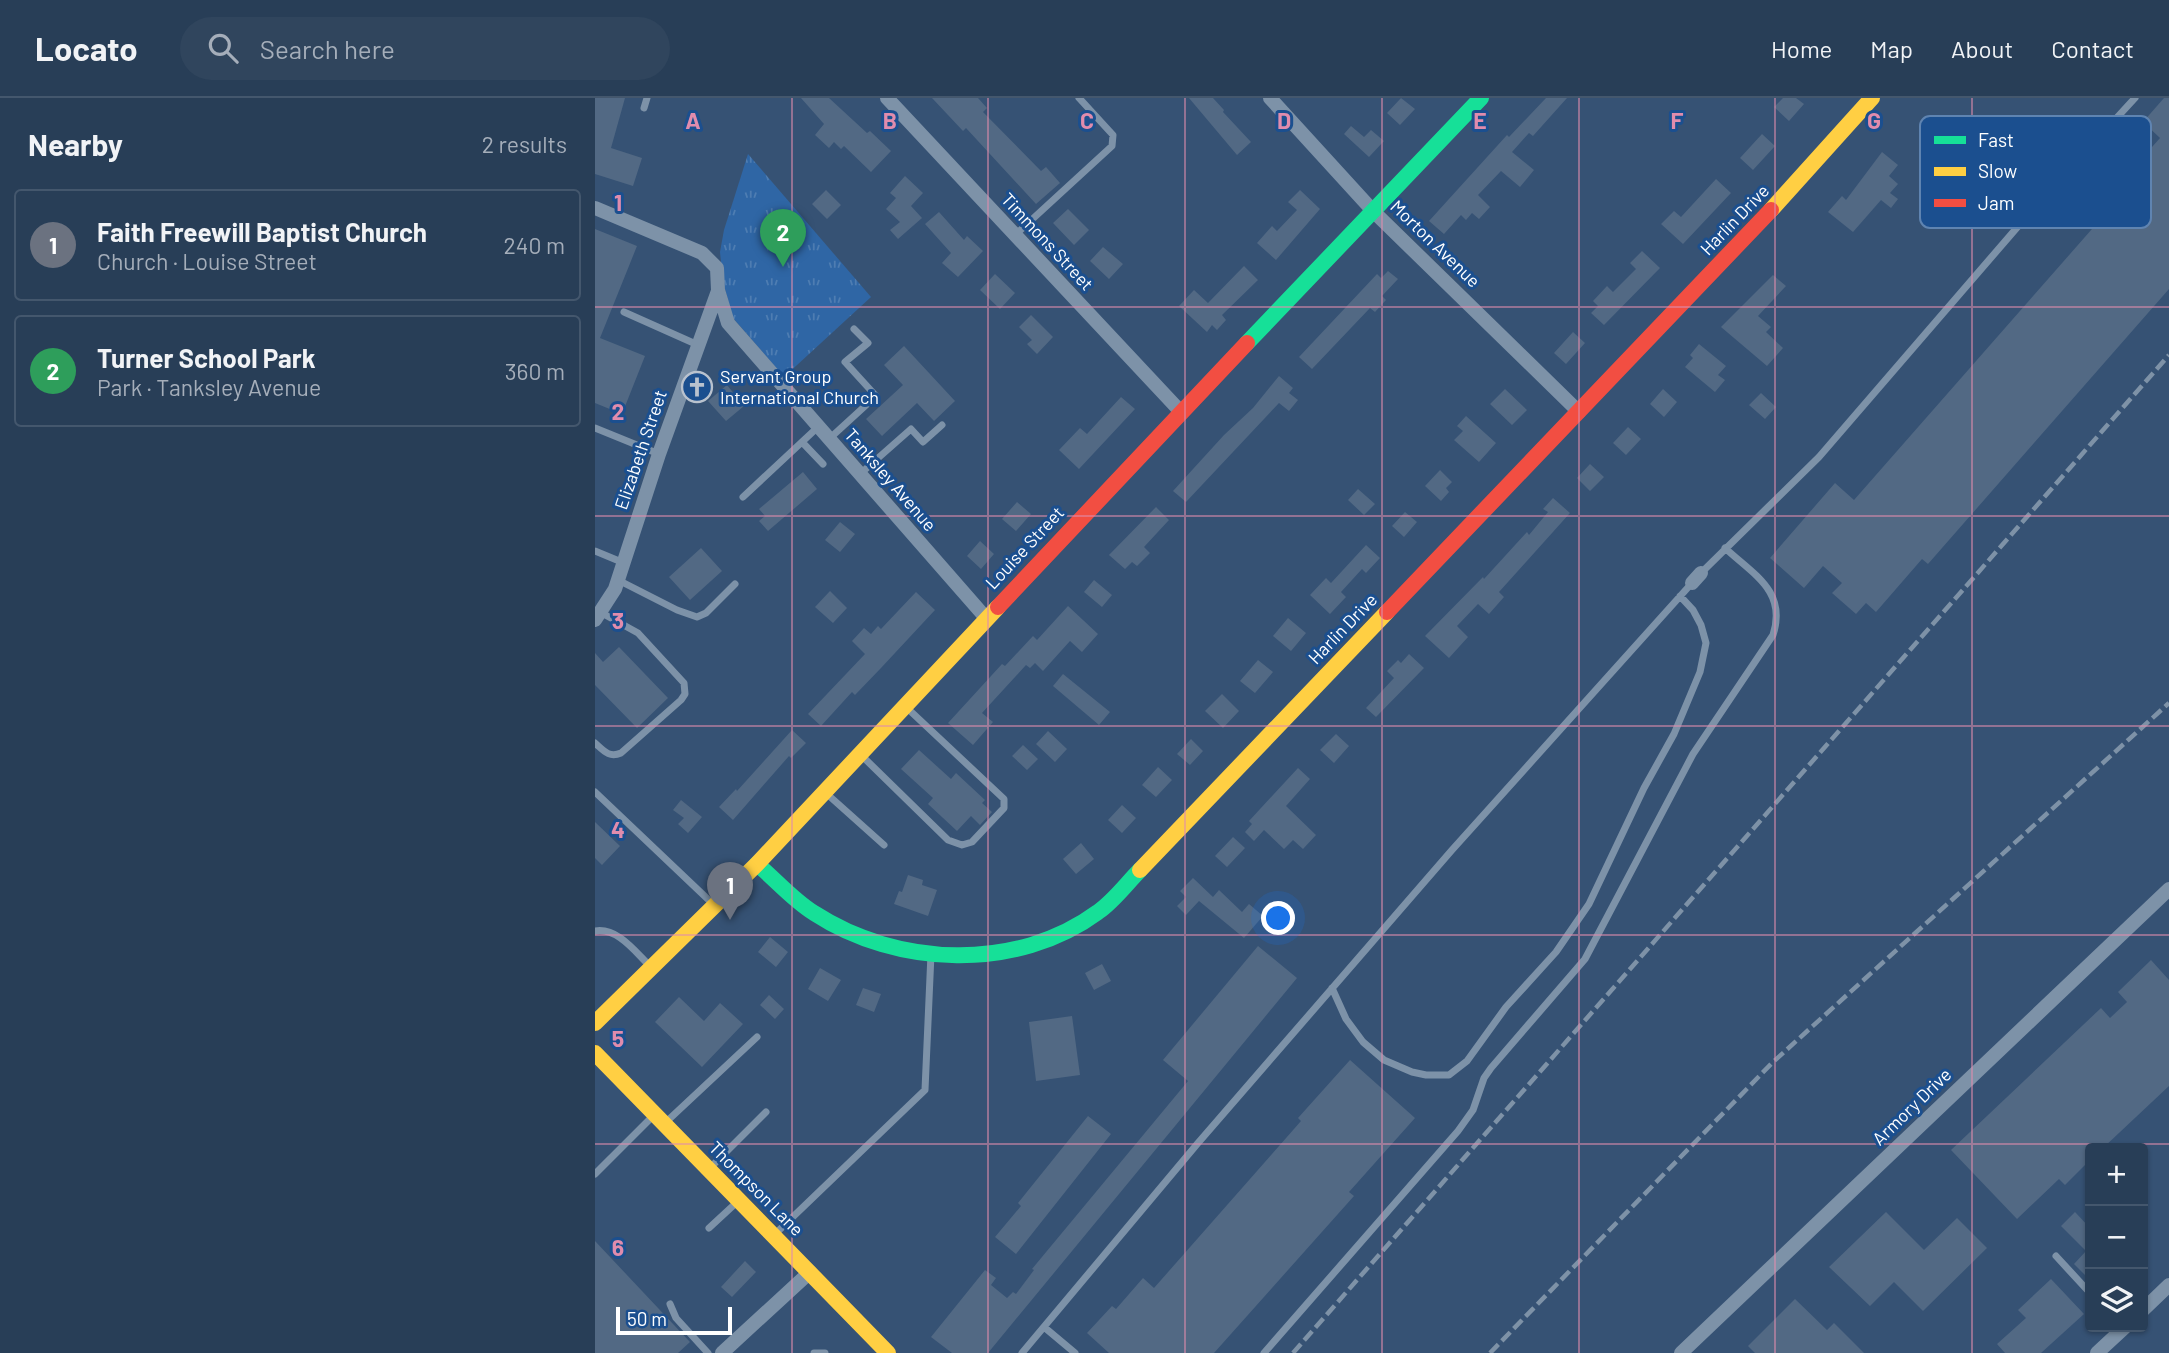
<!DOCTYPE html>
<html lang="en">
<head>
<meta charset="utf-8">
<style>
  body { margin:0; font-family:Barlow,sans-serif; background:#30455d; color:#f1f3f6 }
  .controls { position:absolute; right:21px; bottom:21px; display:grid; overflow:hidden; border-radius:7px; box-shadow:0 2px 5px #0004 }
  .controls button { width:63px; height:63px; display:grid; place-items:center; padding:0; border:0; border-bottom:2px solid #44576d; background:#283e57; color:#f1f3f6; font:35px sans-serif }
  .scale { position:absolute; left:21px; bottom:18px; width:116px; box-sizing:border-box; padding-left:7px; border:4px solid #fff; border-top:0; font-size:19px; line-height:24px; white-space:nowrap; color:#fff; -webkit-text-stroke:5px #1b4f8f; paint-order:stroke }
  .you { position:absolute; left:684px; top:821px; width:24px; height:24px; margin:-18px; border:5px solid #fff; border-radius:50%; background:#1a73e8; box-shadow:0 0 0 10px #1a73e833 }
  .badge { display:grid; place-items:center; width:46px; height:46px; border-radius:50%; background:#b9c2ce; color:#fff; font-size:23px; font-weight:700 }
  .pin { position:absolute; translate:-50% -58px; filter:drop-shadow(0 2px 4px #0008) }
  .pin::after { content:''; position:absolute; top:37px; width:24px; height:21px; background:inherit; clip-path:polygon(0 0,100% 0,50% 100%) }
  .list { margin:0; padding:0; list-style:none }
  h2 { display:flex; justify-content:space-between; align-items:center; height:91px; margin:0; padding:0 28px; font-size:30px }
  h2 small { font-size:23px; font-weight:400; color:#a5aeba }
  .list li { display:grid; grid-template-columns:46px 1fr auto; gap:21px; align-items:center; box-sizing:border-box; height:112px; margin:0 14px 14px; padding:0 14px; border:2px solid #44576d; border-radius:7px }
  .list b { display:block; font-size:26px; white-space:nowrap }
  .list p { margin:0; font-size:23px; white-space:nowrap; color:#a5aeba }
  .list em { font-size:23px; font-style:normal; color:#a5aeba }
  .icon { flex:none; width:38px; height:38px; fill:none; stroke:currentColor; stroke-width:2; stroke-linecap:round; stroke-linejoin:round }
  .map { position:relative; flex:none; width:1574px; height:1255px; overflow:hidden }
  header { display:flex; align-items:center; gap:42px; box-sizing:border-box; height:98px; padding:0 35px; background:#283e57; border-bottom:2px solid #44576d }
  header strong { font-size:33px }
  nav { display:flex; gap:38px; margin-inline-start:auto; font-size:24px }
  .search { width:490px; height:63px; background:#30455d; display:flex; align-items:center; gap:18px; box-sizing:border-box; padding:0 24px; border-radius:38px; color:#a5aeba; font-size:26px }
  main { display:flex }
  aside { flex:1; background:#283e57 }
  .map>svg:first-child { display:block }
  .park { fill:url(#park-tufts) }
  .building { fill:#526984 }
  .lines { fill:none; stroke-linecap:round; stroke-linejoin:round }
  .lane { stroke:#7d92a8; stroke-width:7 }
  .street { stroke:#7d92a8; stroke-width:14 }
  .fast { stroke:#16e098; stroke-width:16 }
  .slow { stroke:#ffcf43; stroke-width:16 }
  .jam { stroke:#f24e42; stroke-width:16 }
  .rail { stroke:#7e92a7; stroke-width:4.5; stroke-dasharray:12 5; stroke-linecap:butt }
  .grid { fill:none; stroke:#e08cad; stroke-width:2; stroke-opacity:0.55 }
  .labels { text-anchor:middle; stroke-width:6; stroke-linejoin:round; paint-order:stroke }
  .street-label { font-size:18px; fill:#fff; stroke:#1b4f8f }
  .poi-label { font-size:18px; fill:#fff; stroke:#1b4f8f; text-anchor:start }
  .key { fill:#1b4f8f; stroke:#5f84b1; stroke-width:2 }
  .key-label { font-size:19px; fill:#fff }
  .grid-label { font-size:23px; text-anchor:middle; font-weight:bold; fill:#e08cad; stroke:#1b4f8f; stroke-width:6; stroke-linejoin:round; paint-order:stroke }
</style>
</head>
<body>
<header>
<strong>Locato</strong>
<div class="search"><svg class="icon" aria-label="search" viewBox="0 0 24 24"><circle cx="10" cy="10" r="6"/><path d="M15 15l6 6"/></svg>Search here</div>
<nav><a>Home</a><a>Map</a><a>About</a><a>Contact</a></nav>
</header>
<main>
<aside>
<h2>Nearby<small>2 results</small></h2>
<ul class="list">
<li><span class="badge" style="background:#6b7280">1</span><div><b>Faith Freewill Baptist Church</b><p>Church · Louise Street</p></div><em>240 m</em></li>
<li><span class="badge" style="background:#2e9e5b">2</span><div><b>Turner School Park</b><p>Park · Tanksley Avenue</p></div><em>360 m</em></li>
</ul>
</aside>
<div class="map">
<svg width="1574" height="1255" viewBox="0 0 1574 1255">
  <defs>
    <pattern id="park-tufts" width="24" height="20" patternUnits="userSpaceOnUse" patternTransform="scale(1.75)"><rect width="24" height="20" fill="#2f66a5"/><path d="M3 7l-1-3M5 7V3M7 7l1-3M15 17l-1-3M17 17v-4M19 17l1-3" fill="none" stroke="#4e7db2"/></pattern>
  </defs>
  <rect width="100%" height="100%" fill="#365274"/>
  <path class="park" d="M 153,56 L 276,199 L 189,279 L 138,220 L 128,184 L 125,154 L 129,132 Z"/>
  <path class="building" d="M 0,0 L 30,0 L 16,50 L 47,60 L 38,88 L 0,76 Z
    M 206,0 L 234,0 L 272,35 L 275,33 L 296,53 L 276,74 L 249,48 L 246,51 L 239,44 L 234,50 L 220,37 L 229,26 Z
    M 337,0 L 383,0 L 392,10 L 388,14 L 446,73 L 451,69 L 465,85 L 441,106 L 371,30 L 368,33 Z
    M 594,0 L 618,0 L 629,12 L 628,14 L 656,44 L 642,57 Z
    M 806,0 L 820,11 L 805,27 L 792,15 Z
    M 951,0 L 972,0 L 938,38 L 934,35 L 917,54 L 939,72 L 925,89 L 906,73 L 883,97 L 895,109 L 884,121 L 877,115 L 871,122 L 866,117 L 849,136 L 834,123 L 912,37 L 914,39 Z
    M 1188,0 L 1201,0 L 1209,6 L 1194,23 L 1179,9 Z
    M 1569,0 L 1574,0 L 1574,191 L 1333,466 L 1327,461 L 1281,514 L 1271,505 L 1261,516 L 1237,495 L 1247,485 L 1228,468 L 1209,490 L 1175,460 L 1240,385 L 1259,402 L 1540,82 L 1533,76 L 1565,40 L 1548,24 Z
    M 756,28 L 769,39 L 776,32 L 789,43 L 774,59 L 749,36 Z
    M 1167,36 L 1180,48 L 1158,72 L 1145,60 Z
    M 1287,54 L 1303,67 L 1294,78 L 1303,86 L 1295,95 L 1303,101 L 1296,110 L 1286,102 L 1258,134 L 1233,114 L 1247,98 L 1251,102 Z
    M 310,78 L 328,95 L 316,108 L 327,120 L 303,141 L 295,132 L 305,124 L 291,111 L 301,100 L 295,95 Z
    M 1121,81 L 1136,95 L 1088,146 L 1066,126 L 1079,113 L 1086,119 Z
    M 231,92 L 246,107 L 232,121 L 217,106 Z
    M 705,92 L 725,111 L 681,162 L 662,145 L 677,128 L 682,133 L 702,112 L 693,104 Z
    M 473,111 L 494,132 L 479,147 L 458,125 Z
    M 344,114 L 369,142 L 372,138 L 388,153 L 363,179 L 347,165 L 356,155 L 330,126 Z
    M 0,131 L 42,148 L 5,240 L 50,258 L 27,316 L 0,305 Z
    M 508,149 L 528,166 L 514,181 L 495,163 Z
    M 1047,153 L 1065,170 L 1009,227 L 996,215 L 1003,208 L 998,203 L 1012,188 L 1018,194 L 1041,171 L 1035,165 Z
    M 649,168 L 663,182 L 627,217 L 631,222 L 622,232 L 617,227 L 612,234 L 584,208 L 599,192 L 613,205 Z
    M 793,173 L 803,181 L 787,198 L 791,202 L 780,214 L 775,210 L 717,271 L 704,259 L 782,176 L 786,180 Z
    M 400,176 L 420,195 L 405,211 L 385,192 Z
    M 1178,177 L 1191,188 L 1163,218 L 1176,229 L 1171,234 L 1188,250 L 1172,268 L 1126,229 Z
    M 436,217 L 458,239 L 442,256 L 432,246 L 437,242 L 424,229 Z
    M 978,234 L 990,245 L 971,266 L 959,255 Z
    M 1104,246 L 1131,268 L 1123,277 L 1130,282 L 1120,294 L 1090,269 L 1098,260 L 1095,257 Z
    M 309,248 L 360,303 L 339,323 L 322,305 L 287,338 L 271,321 L 308,287 L 289,267 Z
    M 684,278 L 698,290 L 694,295 L 703,302 L 694,313 L 684,305 L 591,404 L 578,393 L 629,337 L 658,310 Z
    M 132,287 L 149,308 L 131,323 L 113,303 Z
    M 910,291 L 932,312 L 917,327 L 895,306 Z
    M 1068,291 L 1082,304 L 1069,319 L 1055,306 Z
    M 1166,295 L 1181,309 L 1170,321 L 1154,307 Z
    M 526,299 L 540,311 L 484,371 L 464,352 L 485,330 L 492,336 Z
    M 871,318 L 901,345 L 884,364 L 859,342 L 868,333 L 862,328 Z
    M 1033,329 L 1046,341 L 1031,357 L 1018,345 Z
    M 995,366 L 1009,379 L 995,393 L 982,380 Z
    M 845,372 L 857,384 L 851,390 L 854,394 L 846,403 L 830,388 Z
    M 208,374 L 222,391 L 173,433 L 164,423 L 170,418 L 164,411 Z
    M 763,391 L 780,406 L 769,417 L 753,402 Z
    M 958,400 L 975,415 L 904,494 L 909,499 L 894,516 L 883,506 L 862,528 L 873,539 L 854,560 L 830,538 L 888,479 L 889,481 L 932,434 L 934,437 L 953,414 L 948,411 Z
    M 422,404 L 436,416 L 421,433 L 407,421 Z
    M 561,409 L 574,422 L 549,449 L 555,455 L 542,468 L 537,464 L 530,471 L 514,457 Z
    M 810,414 L 822,424 L 809,439 L 797,428 Z
    M 245,424 L 260,436 L 245,454 L 230,442 Z
    M 385,443 L 399,456 L 386,471 L 372,458 Z
    M 771,447 L 785,460 L 771,475 L 767,471 L 746,494 L 751,499 L 735,516 L 715,497 L 731,480 L 736,485 Z
    M 106,450 L 127,473 L 95,502 L 74,479 Z
    M 499,482 L 517,497 L 507,509 L 489,494 Z
    M 235,493 L 252,510 L 238,525 L 220,509 Z
    M 321,494 L 340,512 L 286,570 L 260,597 L 257,594 L 226,628 L 213,616 L 270,556 L 257,543 L 269,530 L 276,536 L 283,528 L 286,531 Z
    M 473,508 L 503,536 L 487,554 L 475,543 L 448,573 L 440,565 L 435,570 L 431,567 L 387,615 L 398,624 L 378,647 L 353,625 L 407,566 L 410,568 L 438,538 L 442,542 Z
    M 693,520 L 711,535 L 696,553 L 678,538 Z
    M 24,549 L 73,600 L 42,630 L 0,587 L 0,555 L 8,564 Z
    M 814,556 L 829,570 L 781,619 L 771,610 L 799,580 L 792,573 L 803,562 L 806,565 Z
    M 663,562 L 678,574 L 660,595 L 645,583 Z
    M 468,576 L 515,614 L 504,627 L 458,588 Z
    M 627,596 L 644,613 L 628,630 L 610,613 Z
    M 197,632 L 211,645 L 196,660 L 194,658 L 138,722 L 124,709 L 141,691 L 142,693 Z
    M 453,633 L 472,651 L 460,664 L 441,646 Z
    M 741,636 L 754,648 L 739,665 L 725,652 Z
    M 596,641 L 608,653 L 595,667 L 582,656 Z
    M 428,647 L 443,661 L 432,672 L 417,658 Z
    M 324,652 L 356,681 L 361,675 L 390,702 L 387,705 L 397,714 L 385,727 L 376,718 L 362,733 L 333,706 L 338,700 L 306,671 Z
    M 563,669 L 577,682 L 561,699 L 547,687 Z
    M 703,670 L 715,681 L 691,708 L 721,737 L 708,751 L 698,742 L 689,751 L 669,732 L 659,743 L 650,734 L 657,726 L 654,723 Z
    M 86,702 L 107,719 L 93,735 L 83,726 L 89,720 L 78,712 Z
    M 527,707 L 541,720 L 527,735 L 513,722 Z
    M 0,724 L 25,748 L 7,767 L 0,760 Z
    M 638,739 L 650,750 L 632,769 L 620,758 Z
    M 486,745 L 499,761 L 481,776 L 468,761 Z
    M 313,777 L 328,782 L 327,787 L 342,792 L 333,818 L 299,806 L 304,793 L 307,794 Z
    M 598,780 L 618,799 L 624,792 L 647,814 L 654,806 L 668,818 L 649,840 L 604,803 L 591,817 L 582,808 L 591,799 L 585,793 Z
    M 175,839 L 193,854 L 181,869 L 163,854 Z
    M 663,848 L 702,880 L 393,1255 L 357,1255 L 336,1239 L 390,1172 L 401,1180 L 396,1187 L 412,1200 L 418,1194 L 421,1196 L 439,1172 L 437,1171 L 593,983 L 568,962 Z
    M 1556,862 L 1574,882 L 1574,988 L 1508,1050 L 1495,1050 L 1495,1062 L 1470,1087 L 1464,1081 L 1422,1121 L 1356,1052 L 1506,910 L 1515,920 L 1532,904 L 1523,894 Z
    M 507,866 L 516,883 L 499,892 L 490,875 Z
    M 225,870 L 246,882 L 233,903 L 213,891 Z
    M 268,890 L 286,896 L 279,914 L 261,907 Z
    M 174,897 L 189,911 L 180,921 L 165,907 Z
    M 84,899 L 109,923 L 125,905 L 148,926 L 107,969 L 60,924 Z
    M 477,918 L 485,977 L 441,983 L 434,924 Z
    M 755,962 L 820,1020 L 754,1094 L 759,1098 L 619,1255 L 514,1255 L 492,1235 L 517,1208 L 521,1211 L 548,1180 L 559,1190 L 706,1023 L 703,1020 Z
    M 493,1018 L 516,1036 L 421,1156 L 400,1139 L 426,1108 L 423,1105 Z
    M 1291,1114 L 1329,1152 L 1362,1120 L 1392,1150 L 1328,1213 L 1299,1184 L 1275,1208 L 1234,1169 Z
    M 1480,1114 L 1495,1130 L 1495,1182 L 1479,1166 L 1491,1153 L 1466,1128 Z
    M 0,1143 L 95,1244 L 83,1255 L 0,1255 Z
    M 150,1163 L 161,1174 L 137,1199 L 126,1189 Z
    M 1456,1181 L 1489,1216 L 1446,1255 L 1410,1255 L 1402,1246 L 1431,1220 L 1423,1212 Z
    M 1200,1201 L 1232,1232 L 1239,1225 L 1269,1255 L 1160,1255 L 1153,1248 Z"/>
  <g class="lines">
    <path class="lane" d="M 49,10 L 52,0
      M 419,138 L 517,48 L 518,37 L 484,0
      M 29,214 L 103,247
      M 0,330 L 64,356
      M 234,341 L 281,298 L 250,264 L 273,245 L 259,231
      M 207,344 L 228,366
      M 265,376 L 316,331 L 328,344 L 347,327
      M 148,399 L 223,329
      M 0,453 L 29,465
      M 1106,475 L 1224,359 L 1438,111 L 1540,0
      M 23,482 L 82,512 L 102,519 L 111,515 L 140,486
      M 0,645 C 9,653 14,660 26,655 L 86,602 L 90,596 L 89,585 L 43,535 L 5,514
      M 265,656 L 353,742 L 367,747 L 377,744 L 409,710 L 409,701 L 311,609
      M 0,694 L 119,807
      M 232,696 L 289,747
      M 0,833 C 23,829 41,855 56,869
      M 737,890 L 751,921 L 768,944 L 789,962 L 817,974 L 831,977 L 854,977 L 872,963 L 911,909 L 961,854 L 994,806 L 1049,690 L 1079,636 L 1105,574 L 1111,545 L 1106,527 L 1098,512 L 1085,498
      M 70,1025 L 162,939
      M 114,1071 L 171,1014
      M 0,1076 L 57,1019
      M 114,1130 L 141,1105
      M 179,1137 L 330,992 L 336,856
      M 1461,1158 L 1495,1195
      M 75,1206 L 81,1220 L 113,1255
      M 449,1229 L 480,1255
      M 219,1255 L 230,1255
      M 427,1255 L 603,1045 L 857,752 L 1097,485
      M 669,1255 L 863,1033 L 878,1012 L 889,980 L 896,970 L 990,861 L 1098,656 L 1178,537 C 1192,493 1159,477 1130,450"/>
    <path class="street" d="M 292,0 L 586,314
      M 675,0 L 779,114 L 984,314
      M 0,110 L 107,155 L 122,170 L 123,192 L 133,225 L 391,520
      M 1097,485 L 1106,475
      M 0,522 L 20,491 L 64,356 L 123,193
      M 1548,1212 L 1574,1187
      M 127,1255 L 215,1174
      M 1086,1255 L 1574,791
      M 1502,1255 L 1530,1229"/>
    <path class="fast" d="M 652,245 L 886,0
      M 162,766 C 181,782 198,802 219,815 C 302,869 422,874 503,814 C 519,803 532,785 545,772"/>
    <path class="slow" d="M 1176,112 L 1277,0
      M 545,772 L 792,514
      M 0,925 L 162,766 L 403,509
      M 0,955 L 293,1255"/>
    <path class="jam" d="M 403,509 L 652,245
      M 792,514 L 1176,112"/>
    <path class="rail" d="M 698,1255 L 1574,257
      M 895,1255 L 1177,965 L 1574,605"/>
  </g>
  <path class="grid" d="M 197,0 L 197,1255M 393,0 L 393,1255M 590,0 L 590,1255M 787,0 L 787,1255M 984,0 L 984,1255M 1180,0 L 1180,1255M 1377,0 L 1377,1255M 0,209 L 1574,209M 0,418 L 1574,418M 0,628 L 1574,628M 0,837 L 1574,837M 0,1046 L 1574,1046"/>
  <defs>
    <g id="church-ring" transform="scale(1.575)"><circle r="9.5" fill="#1b4f8f" stroke="#b9c2ce" stroke-width="1.5"/><path d="M-1.2-6h2.4v3.5h3.3v2.4h-3.3V6h-2.4V-.1h-3.3v-2.4h3.3Z" fill="#b9c2ce"/></g>
  </defs>
  <g fill-rule="evenodd">
    <use href="#church-ring" x="102" y="289"/>
  </g>
  <g class="labels">
    <g class="street-label">
      <text transform="translate(1140 122) rotate(-46)" y="6">Harlin Drive</text>
      <text transform="translate(452 144) rotate(47)" y="6">Timmons Street</text>
      <text transform="translate(840 146) rotate(44)" y="6">Morton Avenue</text>
      <text transform="translate(46 352) rotate(-71)" y="6">Elizabeth Street</text>
      <text transform="translate(295 382) rotate(49)" y="6">Tanksley Avenue</text>
      <text transform="translate(430 450) rotate(-47)" y="6">Louise Street</text>
      <text transform="translate(748 531) rotate(-46)" y="6">Harlin Drive</text>
      <text transform="translate(1317 1009) rotate(-44)" y="6">Armory Drive</text>
      <text transform="translate(161 1091) rotate(45)" y="6">Thompson Lane</text>
    </g>
    <g class="poi-label">
      <text x="125" y="285">Servant Group<tspan x="125" dy="21">International Church</tspan></text>
    </g>
  </g>
  <rect x="1325" y="18" width="231" height="112" rx="10" class="key"/>
  <rect x="1339" y="38" width="32" height="8" fill="#16e098"/>
  <rect x="1339" y="69" width="32" height="9" fill="#ffcf43"/>
  <rect x="1339" y="101" width="32" height="8" fill="#f24e42"/>
  <g class="key-label">
    <text x="1383" y="49">Fast</text>
    <text x="1383" y="80">Slow</text>
    <text x="1383" y="112">Jam</text>
  </g>
  <g class="grid-label">
    <text x="98" y="31">A</text>
    <text x="295" y="31">B</text>
    <text x="492" y="31">C</text>
    <text x="689" y="31">D</text>
    <text x="885" y="31">E</text>
    <text x="1082" y="31">F</text>
    <text x="1279" y="31">G</text>
    <text x="23" y="113">1</text>
    <text x="23" y="322">2</text>
    <text x="23" y="531">3</text>
    <text x="23" y="740">4</text>
    <text x="23" y="949">5</text>
    <text x="23" y="1158">6</text>
  </g>
</svg>
<div class="controls">
<button>+</button>
<button>−</button>
<button><svg class="icon" aria-label="layers" viewBox="0 0 24 24"><path d="M12 4l9 5-9 5-9-5zM3 14l9 5 9-5"/></svg></button>
</div>
<div class="scale">50 m</div>
<div class="you"></div>
<div class="pin badge" style="left:135px;top:822px;background:#6b7280">1</div>
<div class="pin badge" style="left:188px;top:169px;background:#2e9e5b">2</div>
</div>
</main>
</body>
</html>
